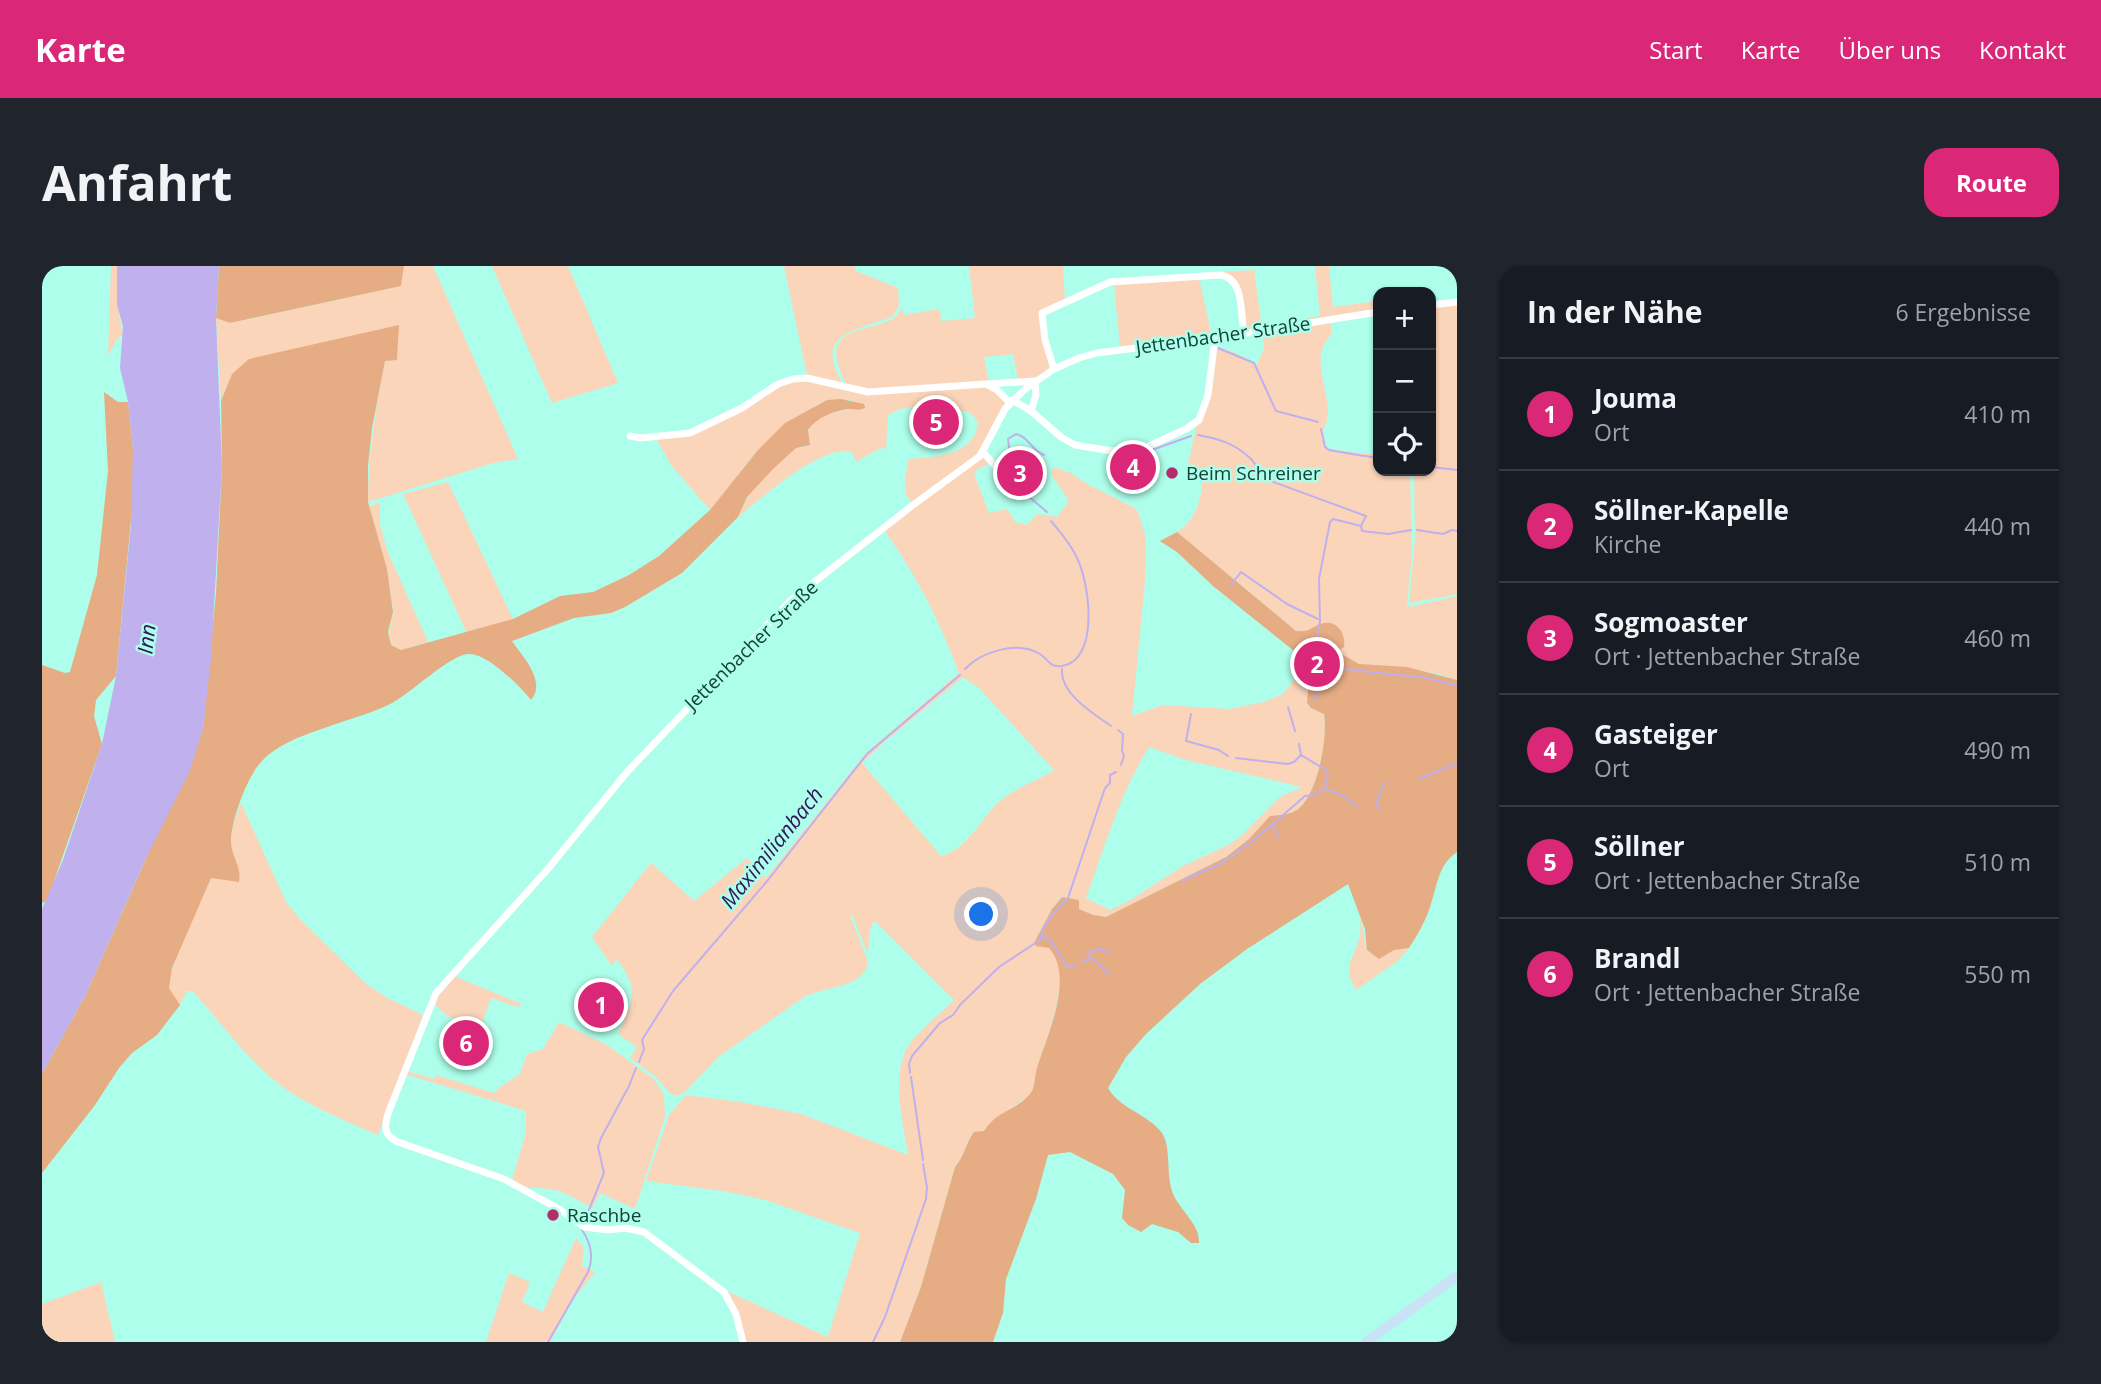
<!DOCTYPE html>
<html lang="de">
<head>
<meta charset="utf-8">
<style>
  body { margin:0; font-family:"Open Sans",sans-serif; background:#20242c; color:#f1f3f6 }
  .controls { position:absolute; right:21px; top:21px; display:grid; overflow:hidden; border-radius:14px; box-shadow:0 2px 5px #0004 }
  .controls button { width:63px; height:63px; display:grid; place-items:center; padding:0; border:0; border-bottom:2px solid #363941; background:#171b24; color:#f1f3f6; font:35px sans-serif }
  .you { position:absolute; left:940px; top:649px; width:24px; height:24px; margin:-18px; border:5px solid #fff; border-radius:50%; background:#1a73e8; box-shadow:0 0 0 10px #1a73e833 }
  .badge { display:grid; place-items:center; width:46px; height:46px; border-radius:50%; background:#db2777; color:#fff; font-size:23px; font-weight:700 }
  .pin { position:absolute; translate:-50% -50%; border:4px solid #fff; box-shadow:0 2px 7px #0006 }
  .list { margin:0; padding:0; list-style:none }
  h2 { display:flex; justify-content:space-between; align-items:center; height:91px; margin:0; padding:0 28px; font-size:30px }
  h2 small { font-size:23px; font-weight:400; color:#9ea1a6 }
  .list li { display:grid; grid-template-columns:46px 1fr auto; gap:21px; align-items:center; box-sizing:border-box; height:112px; padding:0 28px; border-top:2px solid #363941 }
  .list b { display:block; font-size:26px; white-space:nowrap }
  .list p { margin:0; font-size:23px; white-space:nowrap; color:#9ea1a6 }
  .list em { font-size:23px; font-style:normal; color:#9ea1a6 }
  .icon { flex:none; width:38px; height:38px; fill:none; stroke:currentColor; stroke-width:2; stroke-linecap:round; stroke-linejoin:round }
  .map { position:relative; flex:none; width:1415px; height:1076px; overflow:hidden; border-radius:21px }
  header { display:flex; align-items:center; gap:42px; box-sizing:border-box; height:98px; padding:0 35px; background:#db2777; color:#fff }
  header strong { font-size:33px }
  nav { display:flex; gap:38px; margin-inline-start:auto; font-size:24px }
  .intro { display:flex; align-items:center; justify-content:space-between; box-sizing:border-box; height:168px; padding:0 42px }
  h1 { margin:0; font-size:49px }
  .button { padding:18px 32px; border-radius:21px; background:#db2777; color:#fff; font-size:24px; font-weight:700 }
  main { display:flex; gap:42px; padding:0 42px }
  aside { flex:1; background:#171b24; border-radius:21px; box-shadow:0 2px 5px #0004 }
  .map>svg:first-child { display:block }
  .green { fill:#fbd5ba; fill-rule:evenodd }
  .forest { fill:#e6ac83 }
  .water { fill:#c0b0ed }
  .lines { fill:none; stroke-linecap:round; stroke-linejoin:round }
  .stream { stroke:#c0b0ed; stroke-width:2 }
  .minor { stroke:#fff; stroke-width:7 }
  .major { stroke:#c8e3f5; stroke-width:10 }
  .poi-dot { fill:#b42c6c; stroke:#adfeea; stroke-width:2.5 }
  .labels { text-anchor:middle; stroke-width:5; stroke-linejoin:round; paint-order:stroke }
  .street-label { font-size:19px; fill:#124137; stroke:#adfeea }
  .poi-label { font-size:19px; fill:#124137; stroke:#adfeea; text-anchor:start }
  .water-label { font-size:21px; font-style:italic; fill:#31155b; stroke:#adfeea }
</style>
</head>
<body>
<header>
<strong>Karte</strong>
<nav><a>Start</a><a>Karte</a><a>Über uns</a><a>Kontakt</a></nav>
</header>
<div class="intro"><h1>Anfahrt</h1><a class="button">Route</a></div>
<main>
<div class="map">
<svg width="1415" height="1076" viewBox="0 0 1415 1076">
  <rect width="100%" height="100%" fill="#adfeea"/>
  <path class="green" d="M 69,0 L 75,0 L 75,38 L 81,69 L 76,72 L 66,89 Z
    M 362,0 L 391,0 L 476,193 L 451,197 L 326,236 C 326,188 334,142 343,95 L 355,93 L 190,108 L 179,135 L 174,52 L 189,57 L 359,20 Z
    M 450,0 L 526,0 L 576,117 L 510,137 Z
    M 742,0 L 812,0 L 814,5 L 856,22 L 857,39 L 851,50 C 814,66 768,66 803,121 L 765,110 Z
    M 927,0 L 1021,0 L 1023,36 L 1003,43 L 1007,103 L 997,110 L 976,114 L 971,88 L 942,91 L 947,116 L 825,124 L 805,119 C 801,113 798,106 796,98 C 783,53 848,70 860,42 L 862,49 L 897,43 L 900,55 L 933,52 Z
    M 1273,0 L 1287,0 L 1291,41 L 1336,35 L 1336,44 L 1251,57 L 1250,55 L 1278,50 Z
    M 1212,4 L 1220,62 L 1204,64 C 1201,43 1204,15 1182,6 Z
    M 1157,12 L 1170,71 L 1078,80 L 1072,18 Z
    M 1415,39 L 1415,328 L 1367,337 L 1373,274 L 1372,205 L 1389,205 L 1389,41 Z
    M 1289,57 L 1289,69 C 1262,97 1298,134 1281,164 L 1284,180 L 1287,183 L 1325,188 L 1336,186 L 1336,205 L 1368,205 L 1370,286 L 1365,337 L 1367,341 L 1415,330 L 1415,414 L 1394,407 L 1317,398 L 1269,442 L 1282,448 C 1286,471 1276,529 1255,544 C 1247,549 1237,549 1228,550 L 1207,573 L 1184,591 L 1064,651 L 1051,649 L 1037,643 L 1037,634 L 1019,631 L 1010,643 L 992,677 C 997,678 1003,679 1008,682 C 1033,701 1005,772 997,796 C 994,805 995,818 989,827 C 984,834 975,837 968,843 C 953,855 941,866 925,876 L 921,892 L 913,901 L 879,1021 L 858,1076 L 703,1076 L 682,1024 L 786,1071 L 818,967 L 723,934 L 681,925 L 604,915 L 627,849 L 644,829 L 699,836 L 759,848 L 866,889 C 861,855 847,806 869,776 C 881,760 899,748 912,734 L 834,656 L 831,656 L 827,667 L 826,689 L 810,648 L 808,649 L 826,696 C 822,722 783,720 762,731 L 676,791 L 645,824 L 635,830 L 629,828 L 613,810 L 588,792 L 595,781 L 576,768 C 590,736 599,722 574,693 L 570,700 L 550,671 L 609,597 L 652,635 L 705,592 L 724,612 L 824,487 L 917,407 C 898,356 875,309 842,264 L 940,191 L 943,191 L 949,197 L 937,202 L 932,208 L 947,247 L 965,243 L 973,256 L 984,259 L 996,248 L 1015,251 L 1027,235 L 1009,208 L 1012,201 L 1029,207 L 1045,218 L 1091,241 L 1096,246 L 1104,272 L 1103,315 L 1090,450 L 1121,439 L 1187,443 L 1222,436 L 1241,428 L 1267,395 L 1274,400 L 1273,397 L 1301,381 L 1282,357 L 1264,366 L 1254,365 L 1135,266 C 1151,258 1164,228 1158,211 L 1145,202 L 1155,159 L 1166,141 L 1175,80 C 1188,86 1207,90 1214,100 L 1222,83 L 1221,67 ZM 921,411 L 937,422 L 1012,504 C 996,515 978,520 963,531 C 939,548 930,582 899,590 L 820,497 L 842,476 ZM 1107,481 L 1144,494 L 1260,521 L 1238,531 L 1197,572 L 1186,579 L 1139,601 L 1087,635 L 1068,644 L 1044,632 C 1063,580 1078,527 1107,481 Z
    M 762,113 L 811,126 L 944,119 L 962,132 L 963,137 L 938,186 L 870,236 C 858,227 865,206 866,193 C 893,191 932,190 936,157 L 929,147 C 911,141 860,135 846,150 L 844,183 L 838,182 L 814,196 L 810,186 C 781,177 718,233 696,251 C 707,222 731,202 754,182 L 764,181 C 766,176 765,169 767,164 C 771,149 796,146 808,143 L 809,134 L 785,134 L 773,140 L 716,184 L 668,244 L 629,199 L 614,172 L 647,168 L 732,122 Z
    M 406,216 L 471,353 L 425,367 L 361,228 Z
    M 338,236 L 338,258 L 345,284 L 386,376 L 359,384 L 349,379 C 345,362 352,356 351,342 C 346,307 337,274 327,241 Z
    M 199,537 L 244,636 L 257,652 L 323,717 L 345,732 L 381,749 L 336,869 C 308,857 279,845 253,829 C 212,804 182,760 151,725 L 145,725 L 138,739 C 134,734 127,728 127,721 C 128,694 158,638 169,611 L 179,613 L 194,594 C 183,577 193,554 199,537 Z
    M 1317,646 L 1325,684 L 1337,693 L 1352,684 L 1367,682 L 1357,694 L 1314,724 C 1299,697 1313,694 1318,669 C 1319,662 1318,653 1317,646 Z
    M 413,710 L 421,714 L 480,738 L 476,741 L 449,732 L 438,763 C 423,757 397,751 393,735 Z
    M 517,756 L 565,779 L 612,813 L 622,829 L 623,851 L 593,943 L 558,927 L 550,942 C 537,935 523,925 508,923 C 488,921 490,925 470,914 L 484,867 L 484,845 L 363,808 L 365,805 L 392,813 L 394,809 L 452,827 L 458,821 L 478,808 L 485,788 L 501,783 Z
    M 534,972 L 542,982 L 540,1000 L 553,1006 L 532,1032 L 508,1076 L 444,1076 L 467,1007 L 488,1016 L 480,1036 L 501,1046 Z
    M 59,1016 L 73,1076 L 0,1076 L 0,1038 Z"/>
  <path class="forest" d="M 177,0 L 362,0 L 359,20 L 188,57 L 174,52 Z
    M 357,59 L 355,94 L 343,95 L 330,162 L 326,200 L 326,236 L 345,303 L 351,346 L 346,366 L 349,379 L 359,384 L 471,353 L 518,330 L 551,326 L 587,309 L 617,290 L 668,244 L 716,184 L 743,157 L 785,134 L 799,133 L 822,138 L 823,142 C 816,145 813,143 806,143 C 791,145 774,152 766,164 L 768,179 L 754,182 L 731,203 L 705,231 L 696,251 L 640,307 L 583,341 L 569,347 L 532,352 L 470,375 C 480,390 505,415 489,434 C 478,420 444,386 426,388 C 408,389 369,427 350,437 C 314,456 245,466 219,496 C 205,511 189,555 189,575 C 189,591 200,600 197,616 L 169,612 L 130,702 L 127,722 L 138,739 L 115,769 L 90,787 L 77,802 L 53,839 L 0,907 L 0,808 L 44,728 L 161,463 L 174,327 L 180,201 L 179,135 L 190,108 L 207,93 Z
    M 62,126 L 76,136 L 86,136 L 91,182 L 92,223 L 74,410 L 54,434 L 52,450 L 60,478 L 5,635 L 0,637 L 0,399 L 23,407 L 28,406 L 55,309 L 66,205 Z
    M 1135,266 L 1254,365 C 1269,367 1271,359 1282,357 C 1297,355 1304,370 1302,381 L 1276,398 L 1273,397 L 1272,401 L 1171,320 L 1135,286 L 1118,275 Z
    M 1298,387 L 1317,398 L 1365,401 L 1415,414 L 1415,586 C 1396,598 1395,621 1388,641 C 1383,656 1376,668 1367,682 L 1352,684 L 1337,693 L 1325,684 L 1323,663 L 1306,618 L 1205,683 L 1158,718 L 1104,768 L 1084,791 L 1066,822 C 1078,843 1106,848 1120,867 C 1130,882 1123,911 1132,930 C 1140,946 1158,959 1157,977 L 1149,977 L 1136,966 L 1110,958 L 1099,966 L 1086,959 L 1080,952 L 1083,924 L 1071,908 L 1028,886 L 1006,889 L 994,933 L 964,1013 L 961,1047 L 951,1076 L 858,1076 L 879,1021 L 913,901 C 923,890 923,878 932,866 L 942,865 C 955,844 974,845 988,828 C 994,821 992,811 995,802 C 1005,770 1033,711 1007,682 L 994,680 L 992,677 L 1010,643 L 1020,631 L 1037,634 L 1037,643 L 1051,649 L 1064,651 L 1184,591 L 1207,573 L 1228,550 C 1237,549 1247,549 1255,544 C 1276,529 1286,471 1282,448 L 1269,442 L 1265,437 C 1267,406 1273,403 1298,387 Z"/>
  <path class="water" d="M 75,0 L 177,0 L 174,52 L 180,201 L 169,393 L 161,463 L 147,507 L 103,594 L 44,728 L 0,808 L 0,643 L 21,594 L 60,478 L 74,410 L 89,259 L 91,182 L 86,136 L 78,102 L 81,60 L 75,39 Z"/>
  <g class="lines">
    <path class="stream" d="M 1176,82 L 1212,97 L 1234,145 L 1276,156
      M 1279,163 L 1283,181 L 1287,184 L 1322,190
      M 1156,169 C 1177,173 1192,177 1208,192 C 1215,199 1218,207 1226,214 L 1324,250 L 1319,260 L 1320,265 L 1346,268 L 1369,264
      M 1107,185 L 1149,170
      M 1093,188 L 1099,187
      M 1324,190 L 1336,192
      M 969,199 L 966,173 L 974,168 C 986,170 990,185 1002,189
      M 1389,201 L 1415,204
      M 985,229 L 1005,246
      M 1375,264 L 1401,268 L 1410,264 L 1415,265
      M 1189,319 L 1199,306 L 1245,338 L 1276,353
      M 1275,372 L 1278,355 L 1277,313 L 1288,256 L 1291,253 L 1319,260
      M 923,403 C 939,386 975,374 998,388 C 1006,393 1008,402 1020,400 C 1058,394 1048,316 1034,290 C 1028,277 1018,266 1009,255
      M 1020,403 C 1018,428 1051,447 1069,460
      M 1272,434 L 1285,414 L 1300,403 L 1385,412 L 1415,420
      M 1246,441 L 1253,465
      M 1149,448 L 1144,475 L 1177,484 L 1186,490
      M 1076,464 L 1081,468 L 1080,485 L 1082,490 L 1079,499
      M 1194,492 L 1246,498 L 1252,496 L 1259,489
      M 1377,513 L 1415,497
      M 1282,523 L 1296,527 L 1315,540
      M 1338,544 L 1334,538 L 1340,521 L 1345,516
      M 1231,557 L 1236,572
      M 1140,615 L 1180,597 L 1212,574 L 1263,530 L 1273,529 L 1282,523 L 1286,508 L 1284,504 L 1259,489 L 1257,478
      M 1000,669 L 1010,676 L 1025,701 L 1034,699
      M 1045,691 L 1049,685 L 1059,683 L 1068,687
      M 1040,697 L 1050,692 L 1067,708
      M 597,796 L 602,783 L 600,774 L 631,725 L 726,614 L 825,488 L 918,409
      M 868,807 L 867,798 L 870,790 L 898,757 L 911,749 L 918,739 L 957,701 L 998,674 C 1001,656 1014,645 1026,632 L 1063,522 L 1068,517 L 1068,509 L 1074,506
      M 869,811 L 881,894
      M 542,956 L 562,907 L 556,881 L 559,872 L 587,820 L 594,802
      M 506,1076 L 546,1006 C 552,991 549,977 540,964
      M 831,1076 L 843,1051 L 884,933 L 885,921 L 881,898"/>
    <path class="minor" d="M 1389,39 L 1415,36
      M 1012,103 L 1003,74 L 1000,47 L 1068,16 L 1178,9 C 1203,12 1198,48 1202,67
      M 945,118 L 993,115 L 994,129 L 989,145
      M 970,134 L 989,145 L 1019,171 L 1033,179 L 1070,185 L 1105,181 L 1144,163 L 1157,154 L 1166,129 L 1173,72
      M 588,170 L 599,172 L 648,167 L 700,142 L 736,118 L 751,113 L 765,112 L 826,126 L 944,118 L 955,124 L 968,137
      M 941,186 L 961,209
      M 701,1076 L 694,1048 L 682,1026 L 602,966 L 583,962 L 566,964 L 542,961 L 517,943 L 462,913 L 356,876 C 341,869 342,860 347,845 L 394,727 L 505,604 L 585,506 L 748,335 L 871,239 L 938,190 L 963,143 L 982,124 L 1012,103 L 1037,92 L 1055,87 L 1173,72 L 1336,46"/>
    <path class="major" d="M 1324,1076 L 1415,1010"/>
  </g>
  <g class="poi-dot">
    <circle cx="1130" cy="207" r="7"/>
    <circle cx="511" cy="949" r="7"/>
  </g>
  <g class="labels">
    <g class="street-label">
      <text transform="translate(1181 69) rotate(-8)" y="7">Jettenbacher Straße</text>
      <text transform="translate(709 379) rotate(-44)" y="7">Jettenbacher Straße</text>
    </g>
    <g class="poi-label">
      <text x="1144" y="214">Beim Schreiner</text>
      <text x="525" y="956">Raschbe</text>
    </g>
    <g class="water-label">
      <text transform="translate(105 373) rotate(-83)" y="7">Inn</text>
      <text transform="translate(730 582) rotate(-51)" y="7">Maximilianbach</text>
    </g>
  </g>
</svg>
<div class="controls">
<button>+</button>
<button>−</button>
<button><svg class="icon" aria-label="locate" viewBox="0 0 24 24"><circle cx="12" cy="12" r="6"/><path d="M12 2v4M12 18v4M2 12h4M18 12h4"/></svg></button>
</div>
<div class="you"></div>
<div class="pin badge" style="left:559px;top:739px">1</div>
<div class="pin badge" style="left:1275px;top:398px">2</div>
<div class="pin badge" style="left:978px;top:207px">3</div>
<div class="pin badge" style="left:1091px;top:201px">4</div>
<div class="pin badge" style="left:894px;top:156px">5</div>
<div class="pin badge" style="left:424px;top:777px">6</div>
</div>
<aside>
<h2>In der Nähe<small>6 Ergebnisse</small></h2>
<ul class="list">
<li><span class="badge">1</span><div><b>Jouma</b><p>Ort</p></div><em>410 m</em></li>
<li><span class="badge">2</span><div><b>Söllner-Kapelle</b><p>Kirche</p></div><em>440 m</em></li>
<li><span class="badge">3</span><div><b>Sogmoaster</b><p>Ort · Jettenbacher Straße</p></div><em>460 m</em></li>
<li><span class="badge">4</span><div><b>Gasteiger</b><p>Ort</p></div><em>490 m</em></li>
<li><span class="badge">5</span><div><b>Söllner</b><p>Ort · Jettenbacher Straße</p></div><em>510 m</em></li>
<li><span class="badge">6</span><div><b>Brandl</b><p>Ort · Jettenbacher Straße</p></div><em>550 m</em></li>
</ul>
</aside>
</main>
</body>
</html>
